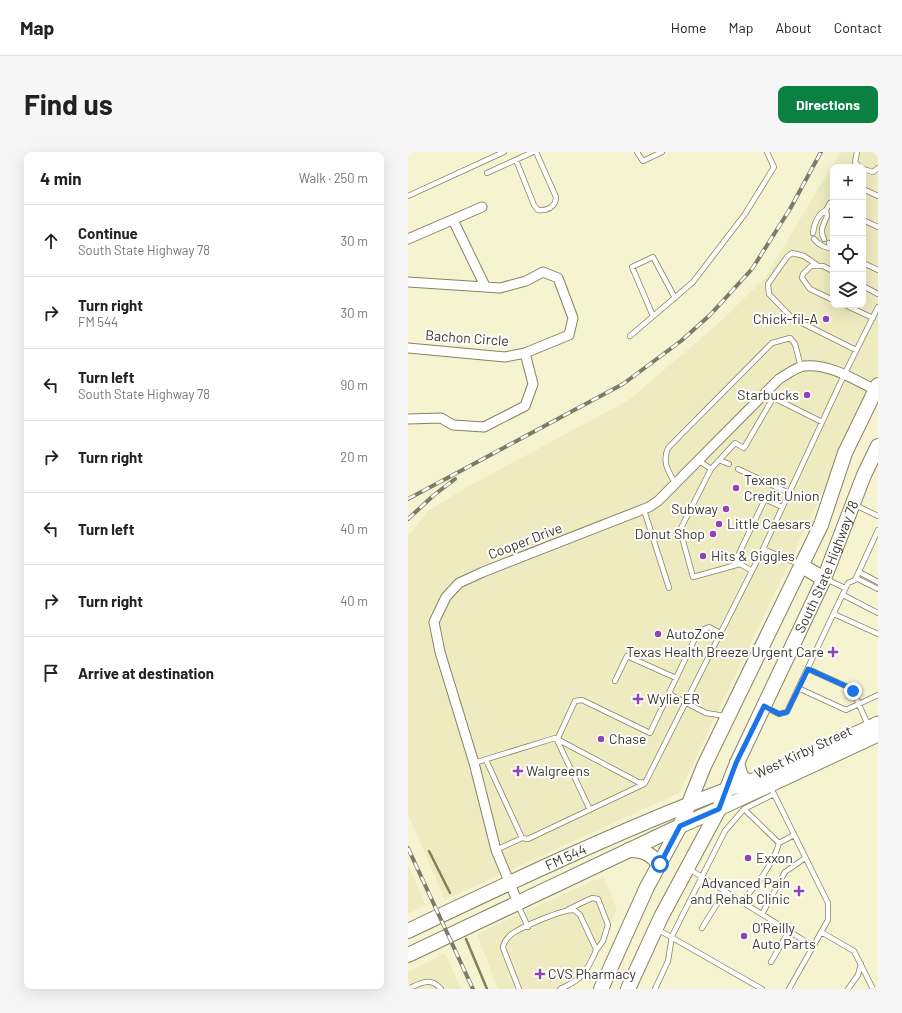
<!DOCTYPE html>
<html lang="en">
<head>
<meta charset="utf-8">
<style>
  body { margin:0; font-family:Barlow,sans-serif; background:#f6f6f6; color:#222 }
  .controls { position:absolute; right:12px; top:12px; display:grid; overflow:hidden; border-radius:8px; box-shadow:0 4px 16px #0002 }
  .controls button { width:36px; height:36px; display:grid; place-items:center; padding:0; border:0; border-bottom:1px solid #e0e0e0; background:#fff; color:#222; font:20px sans-serif }
  .stop { position:absolute; width:12px; height:12px; margin:-9px; border:3px solid #1a73e8; border-radius:50%; background:#fff }
  .stop.end { background:#1a73e8; border-color:#fff; box-shadow:0 1px 4px #0008 }
  .list { margin:0; padding:0; list-style:none }
  h2 { display:flex; justify-content:space-between; align-items:center; height:52px; margin:0; padding:0 16px; font-size:17px }
  h2 small { font-size:13px; font-weight:400; color:#767676 }
  .list li { display:grid; grid-template-columns:26px 1fr auto; gap:12px; align-items:center; box-sizing:border-box; height:72px; padding:0 16px; border-top:1px solid #e0e0e0 }
  .list b { display:block; font-size:15px; white-space:nowrap }
  .list p { margin:0; font-size:13px; white-space:nowrap; color:#767676 }
  .list em { font-size:13px; font-style:normal; color:#767676 }
  .icon { flex:none; width:22px; height:22px; fill:none; stroke:currentColor; stroke-width:2; stroke-linecap:round; stroke-linejoin:round }
  .map { position:relative; flex:none; width:470px; height:837px; overflow:hidden; border-radius:8px }
  header { display:flex; align-items:center; gap:24px; box-sizing:border-box; height:56px; padding:0 20px; background:#fff; border-bottom:1px solid #e0e0e0 }
  header strong { font-size:19px }
  nav { display:flex; gap:22px; margin-inline-start:auto; font-size:14px }
  .intro { display:flex; align-items:center; justify-content:space-between; box-sizing:border-box; height:96px; padding:0 24px }
  h1 { margin:0; font-size:28px }
  .button { padding:10px 18px; border-radius:8px; background:#0b8043; color:#fff; font-size:14px; font-weight:700 }
  main { display:flex; gap:24px; padding:0 24px }
  aside { flex:1; background:#fff; border-radius:8px; box-shadow:0 4px 16px #0002 }
  .map>svg:first-child { display:block }
  .built { fill:#eeebc0; fill-rule:evenodd }
  .lines { fill:none; stroke-linecap:round; stroke-linejoin:round }
  .stream { stroke:#84815a; stroke-width:2.5 }
  .service-casing { stroke:#858363; stroke-width:6 }
  .minor-casing { stroke:#858363; stroke-width:11 }
  .secondary-casing { stroke:#858363; stroke-width:15 }
  .primary-casing { stroke:#858363; stroke-width:16 }
  .service { stroke:#fff; stroke-width:4.5 }
  .minor { stroke:#fff; stroke-width:9 }
  .secondary { stroke:#fff; stroke-width:13 }
  .primary { stroke:#fff; stroke-width:14 }
  .rail-casing { stroke:#7d7b66; stroke-width:4 }
  .rail { stroke:#fefefe; stroke-width:2.5; stroke-dasharray:8; stroke-linecap:butt }
  .route { stroke:#1a73e8; stroke-width:5 }
  .poi-dot { fill:#9143b4; stroke:#fefefe; stroke-width:1.5 }
  .labels { text-anchor:middle; stroke-width:4; stroke-linejoin:round; paint-order:stroke }
  .poi-label { font-size:14px; fill:#3a392c; stroke:#fefefe; text-anchor:start }
  .street-label { font-size:14px; fill:#3a392c; stroke:#fefefe }
</style>
</head>
<body>
<header>
<strong>Map</strong>
<nav><a>Home</a><a>Map</a><a>About</a><a>Contact</a></nav>
</header>
<div class="intro"><h1>Find us</h1><a class="button">Directions</a></div>
<main>
<aside>
<h2>4 min<small>Walk · 250 m</small></h2>
<ul class="list">
<li><svg class="icon" aria-label="ahead" viewBox="0 0 24 24"><path d="M12 20V5M6 11l6-6 6 6"/></svg><div><b>Continue</b><p>South State Highway 78</p></div><em>30 m</em></li>
<li><svg class="icon" aria-label="right" viewBox="0 0 24 24"><path d="M7 20v-9h11M14 6l5 5-5 5"/></svg><div><b>Turn right</b><p>FM 544</p></div><em>30 m</em></li>
<li><svg class="icon" aria-label="left" viewBox="0 0 24 24"><path d="M17 20v-9H6M10 6l-5 5 5 5"/></svg><div><b>Turn left</b><p>South State Highway 78</p></div><em>90 m</em></li>
<li><svg class="icon" aria-label="right" viewBox="0 0 24 24"><path d="M7 20v-9h11M14 6l5 5-5 5"/></svg><div><b>Turn right</b></div><em>20 m</em></li>
<li><svg class="icon" aria-label="left" viewBox="0 0 24 24"><path d="M17 20v-9H6M10 6l-5 5 5 5"/></svg><div><b>Turn left</b></div><em>40 m</em></li>
<li><svg class="icon" aria-label="right" viewBox="0 0 24 24"><path d="M7 20v-9h11M14 6l5 5-5 5"/></svg><div><b>Turn right</b></div><em>40 m</em></li>
<li><svg class="icon" aria-label="arrive" viewBox="0 0 24 24"><path d="M6 21V4h12l-3 4 3 4H6"/></svg><div><b>Arrive at destination</b></div></li>
</ul>
</aside>
<div class="map">
<svg width="470" height="837" viewBox="0 0 470 837">
  <rect width="100%" height="100%" fill="#f6f3d1"/>
  <path class="built" d="M 432,0 L 470,0 L 470,225 L 271,641 L 37,748 L 0,662 L 0,384 L 20,359 L 61,334 L 221,248 L 311,171 L 357,126 ZM 425,15 L 455,15 L 455,153 L 425,153 Z
    M 0,713 L 18,753 L 0,762 Z
    M 195,724 L 209,758 L 162,837 L 90,837 L 69,782 Z
    M 37,801 L 53,837 L 0,837 L 0,820 Z"/>
  <g class="lines">
    <path class="stream" d="M 21,699 L 42,741
      M 58,787 L 79,837"/>
    <g class="service-casing">
      <path id="service" d="M 229,0 L 235,9 L 254,0
        M 449,0 L 447,10 L 451,15
        M 108,8 L 126,53 L 130,58 C 139,59 148,55 148,45 L 128,0
        M 455,17 L 465,20 L 470,16
        M 79,21 L 125,0
        M 455,37 L 470,44
        M 0,44 L 96,0
        M 455,68 L 470,75
        M 405,81 C 406,72 409,63 418,58
        M 406,87 C 412,94 416,95 425,97
        M 416,87 C 411,78 416,72 419,64 L 418,58 L 422,51
        M 421,91 L 424,96
        M 455,111 L 470,118
        M 409,113 L 396,104 L 384,101 L 379,105 L 360,132 L 361,142 L 384,166 L 448,198
        M 425,119 L 415,114 L 403,114 L 395,122 L 394,126 L 402,137 L 425,148
        M 455,134 L 470,142
        M 437,153 L 465,166
        M 245,164 L 224,115 L 245,105 L 267,146
        M 222,184 L 285,130 L 337,62 L 366,15 L 359,0
        M 356,241 L 414,270
        M 290,308 L 303,317
        M 311,308 L 321,312
        M 330,317 L 381,341
        M 267,331 C 260,319 254,310 260,296 L 364,191 L 382,186 L 387,192 L 393,215
        M 447,353 L 470,364
        M 236,358 L 261,436
        M 355,397 L 393,413
        M 325,414 L 357,347 L 374,355
        M 344,419 L 332,412 L 285,425 L 272,378 L 303,317 L 327,291 L 336,296 L 365,246
        M 451,420 L 470,430
        M 448,426 L 470,437
        M 418,427 L 437,436
        M 435,443 L 470,461
        M 426,462 L 470,482
        M 400,517 L 442,536 L 445,539 L 460,573
        M 207,529 L 219,504 L 268,526
        M 390,536 L 438,558 L 470,543
        M 261,542 L 298,561 L 317,564
        M 357,555 L 371,562 L 379,560 L 440,431 L 447,428 L 470,378
        M 78,608 L 114,686 L 120,687 L 236,632
        M 66,611 L 147,586 L 230,630 L 237,631 L 355,397 L 436,223 L 470,155
        M 365,640 L 420,751 L 420,768 L 381,837
        M 182,658 L 149,588 L 167,549 L 174,548 L 242,581 L 290,480 L 301,475 L 312,481
        M 371,691 L 386,683
        M 88,698 L 114,686
        M 281,717 L 405,794
        M 334,750 C 349,732 365,713 371,691 L 336,657
        M 110,753 L 120,775
        M 161,757 L 184,746 L 190,747 L 200,773 L 195,789 L 187,800
        M 354,762 L 377,720 L 397,706
        M 294,776 L 317,739
        M 249,777 L 354,837
        M 413,780 L 446,799 L 465,837
        M 363,810 L 381,779
        M 0,837 C 13,831 22,824 33,837
        M 111,837 L 95,796 C 95,790 100,785 105,781 C 115,775 154,757 166,758 L 172,763 L 188,797 L 187,801 C 178,821 173,828 152,837
        M 247,837 L 260,809 L 264,784 L 317,679 L 336,657 L 366,642
        M 440,837 L 450,823 L 453,812"/>
    </g>
    <g class="minor-casing">
      <path id="minor" d="M 45,68 L 77,134
        M 0,87 L 74,55
        M 0,130 L 92,136 L 118,129 L 135,120 L 150,126 L 165,166 L 161,183 L 117,201 L 125,232 L 117,254 L 76,275 L 45,273 L 33,266 L 0,267
        M 0,196 L 97,205 L 117,201
        M 110,751 L 88,698 L 66,611 L 32,500 L 26,470 L 38,445 L 51,431 L 75,420 L 241,355 L 250,349 L 371,227 C 378,223 388,215 396,214 C 422,211 448,229 470,239"/>
    </g>
    <g class="secondary-casing">
      <path id="secondary" d="M 318,638 L 341,630 L 470,571
        M 311,657 L 470,583"/>
    </g>
    <g class="primary-casing">
      <g id="primary">
        <path d="M 394,414 L 416,427"/>
        <path d="M 329,611 L 333,625 L 341,630"/>
        <path d="M 221,698 C 235,698 242,701 252,713"/>
        <path id="s1" d="M 0,779 C 105,729 210,679 318,638"/>
        <path d="M 0,803 L 272,674 L 311,657"/>
        <path d="M 193,837 L 239,735 L 272,674 L 296,614 L 413,373 L 437,301 L 470,233"/>
        <path id="s2" d="M 220,837 L 253,765 L 311,657 L 329,611 L 416,427 L 456,323 L 470,294"/>
      </g>
    </g>
    <use href="#service" class="service"/>
    <use href="#minor" class="minor"/>
    <use href="#secondary" class="secondary"/>
    <use href="#primary" class="primary"/>
    <g class="rail-casing">
      <path id="rail" d="M 0,347 L 215,232 L 273,189 L 302,163 L 344,117 L 382,57 L 413,0
        M 0,367 L 26,343 L 47,327
        M 0,696 L 65,837"/>
    </g>
    <use href="#rail" class="rail"/>
  </g>
  <g class="lines">
    <path class="route" d="M 252,712 L 272,674 L 311,657 L 328,611 L 356,554 L 371,562 L 379,560 L 400,517 L 442,536 L 445,539"/>
  </g>
  <g class="poi-dot">
    <circle cx="418" cy="167" r="4"/>
    <circle cx="399" cy="243" r="4"/>
    <circle cx="328" cy="336" r="4"/>
    <circle cx="318" cy="357" r="4"/>
    <circle cx="311" cy="372" r="4"/>
    <circle cx="305" cy="382" r="4"/>
    <circle cx="295" cy="404" r="4"/>
    <circle cx="250" cy="482" r="4"/>
    <path d="M423 494h4v4h4v4h-4v4h-4v-4h-4v-4h4z"/>
    <path d="M228 541h4v4h4v4h-4v4h-4v-4h-4v-4h4z"/>
    <circle cx="193" cy="587" r="4"/>
    <path d="M108 613h4v4h4v4h-4v4h-4v-4h-4v-4h4z"/>
    <circle cx="340" cy="706" r="4"/>
    <path d="M389 733h4v4h4v4h-4v4h-4v-4h-4v-4h4z"/>
    <circle cx="336" cy="784" r="4"/>
    <path d="M130 816h4v4h4v4h-4v4h-4v-4h-4v-4h4z"/>
  </g>
  <g class="labels">
    <g class="poi-label">
      <text x="410" y="172" text-anchor="end">Chick-fil-A</text>
      <text x="391" y="248" text-anchor="end">Starbucks</text>
      <text x="336" y="333">Texans<tspan x="336" dy="16">Credit Union</tspan></text>
      <text x="310" y="362" text-anchor="end">Subway</text>
      <text x="319" y="377">Little Caesars</text>
      <text x="297" y="387" text-anchor="end">Donut Shop</text>
      <text x="303" y="409">Hits &amp; Giggles</text>
      <text x="258" y="487">AutoZone</text>
      <text x="416" y="505" text-anchor="end">Texas Health Breeze Urgent Care</text>
      <text x="239" y="552">Wylie ER</text>
      <text x="201" y="592">Chase</text>
      <text x="118" y="624">Walgreens</text>
      <text x="348" y="711">Exxon</text>
      <text x="382" y="736" text-anchor="end">Advanced Pain<tspan x="382" dy="16">and Rehab Clinic</tspan></text>
      <text x="344" y="781">O'Reilly<tspan x="344" dy="16">Auto Parts</tspan></text>
      <text x="140" y="827">CVS Pharmacy</text>
    </g>
    <g class="street-label">
      <text transform="translate(59 186) rotate(4)" y="5">Bachon Circle</text>
      <text transform="translate(117 389) rotate(-21)" y="5">Cooper Drive</text>
      <text dy="5" stroke="none"><textPath href="#s2" startOffset="467">South State Highway 78</textPath></text>
      <text transform="translate(395 600) rotate(-25)" y="5">West Kirby Street</text>
      <text dy="5" stroke="none"><textPath href="#s1" startOffset="174">FM 544</textPath></text>
    </g>
  </g>
</svg>
<div class="controls">
<button>+</button>
<button>−</button>
<button><svg class="icon" aria-label="locate" viewBox="0 0 24 24"><circle cx="12" cy="12" r="6"/><path d="M12 2v4M12 18v4M2 12h4M18 12h4"/></svg></button>
<button><svg class="icon" aria-label="layers" viewBox="0 0 24 24"><path d="M12 4l9 5-9 5-9-5zM3 14l9 5 9-5"/></svg></button>
</div>
<div class="stop" style="left:252px;top:712px"></div>
<div class="stop end" style="left:445px;top:539px"></div>
</div>
</main>
</body>
</html>
